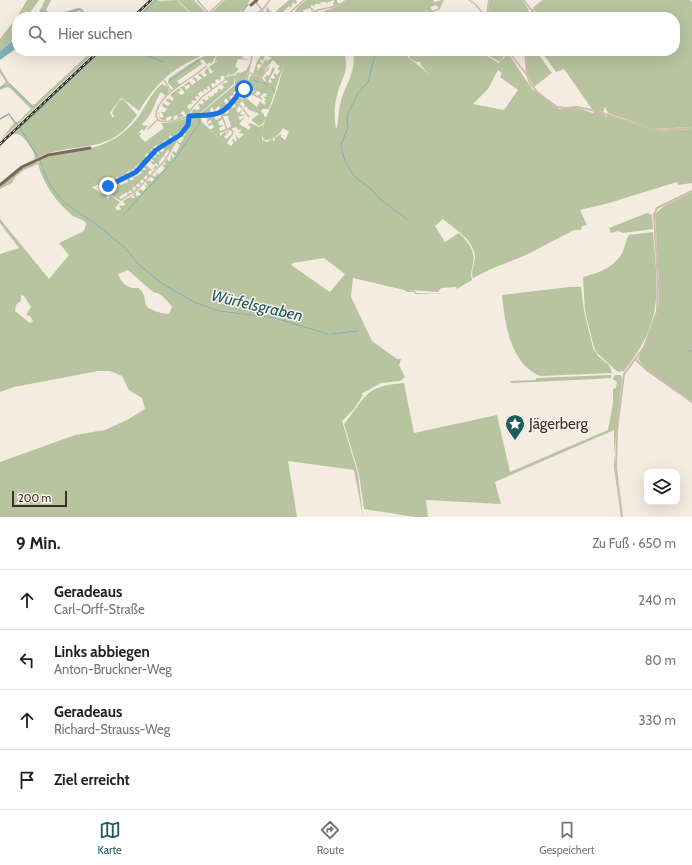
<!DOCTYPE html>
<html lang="de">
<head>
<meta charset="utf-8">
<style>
  body { margin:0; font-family:Cabin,sans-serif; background:#f6f6f6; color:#222 }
  .controls { position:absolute; right:12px; bottom:12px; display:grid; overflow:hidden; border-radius:8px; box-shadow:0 4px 16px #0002 }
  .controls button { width:36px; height:36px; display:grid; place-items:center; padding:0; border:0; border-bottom:1px solid #e0e0e0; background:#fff; color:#222; font:20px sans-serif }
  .scale { position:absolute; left:12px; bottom:10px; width:55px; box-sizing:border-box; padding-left:4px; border:2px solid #3b302b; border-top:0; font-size:11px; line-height:14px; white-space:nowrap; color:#3b302b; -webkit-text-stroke:3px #fbf5ee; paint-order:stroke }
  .stop { position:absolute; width:12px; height:12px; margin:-9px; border:3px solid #1a73e8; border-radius:50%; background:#fff }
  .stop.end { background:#1a73e8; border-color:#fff; box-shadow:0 1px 4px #0008 }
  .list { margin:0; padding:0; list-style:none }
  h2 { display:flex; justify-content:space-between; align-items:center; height:52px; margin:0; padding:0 16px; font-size:17px }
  h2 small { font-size:13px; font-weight:400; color:#767676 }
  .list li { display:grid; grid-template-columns:26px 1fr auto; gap:12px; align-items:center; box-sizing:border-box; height:60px; padding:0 16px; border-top:1px solid #e0e0e0 }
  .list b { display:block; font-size:15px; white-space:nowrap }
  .list p { margin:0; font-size:13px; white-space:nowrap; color:#767676 }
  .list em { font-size:13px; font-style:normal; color:#767676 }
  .icon { flex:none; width:22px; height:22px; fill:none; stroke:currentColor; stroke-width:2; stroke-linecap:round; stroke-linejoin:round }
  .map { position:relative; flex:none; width:692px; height:517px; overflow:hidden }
  .search { position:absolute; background:#fff; box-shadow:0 4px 16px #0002; left:12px; right:12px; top:12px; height:44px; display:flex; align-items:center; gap:10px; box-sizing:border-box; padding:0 14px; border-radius:16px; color:#767676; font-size:15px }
  .sheet { height:292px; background:#fff }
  nav { display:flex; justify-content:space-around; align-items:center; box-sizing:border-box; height:56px; border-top:1px solid #e0e0e0; background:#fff; font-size:11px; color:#767676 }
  nav a { display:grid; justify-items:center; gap:2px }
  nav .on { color:#1f5a5e }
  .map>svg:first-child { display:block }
  .green { fill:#b8c4a0; fill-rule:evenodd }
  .water { fill:#7fb0b2 }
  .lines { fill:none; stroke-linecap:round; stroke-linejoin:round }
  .stream { stroke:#7fb0b2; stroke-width:1 }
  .minor { stroke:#cdbbac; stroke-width:1.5 }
  .tertiary { stroke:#cdbbac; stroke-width:2 }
  .primary { stroke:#7d675c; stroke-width:3 }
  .rail-casing { stroke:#3b302b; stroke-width:2.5 }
  .rail { stroke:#fbf5ee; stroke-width:1; stroke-dasharray:3; stroke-linecap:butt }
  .route { stroke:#1a73e8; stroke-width:5 }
  .labels { text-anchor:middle; stroke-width:3; stroke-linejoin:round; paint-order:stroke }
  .poi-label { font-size:15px; fill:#3b302b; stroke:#fbf5ee; text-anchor:start }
  .water-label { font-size:16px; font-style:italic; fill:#1f5a5e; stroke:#fbf5ee }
</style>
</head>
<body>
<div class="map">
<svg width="692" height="517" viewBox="0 0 692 517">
  <rect width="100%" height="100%" fill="#f4ebe1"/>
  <path class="green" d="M 27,0 L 39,0 L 27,17 L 17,17 Z
    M 45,0 L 51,0 L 46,10 C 56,19 70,8 81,8 L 90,17 L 87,17 L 80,11 L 55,17 L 45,14 L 37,17 Z
    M 154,0 L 158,0 L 158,1 L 177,0 L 194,17 L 136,17 Z
    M 178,0 L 194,0 L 210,17 L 195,17 Z
    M 225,0 L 250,0 L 248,3 L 249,4 L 239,17 L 237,17 L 246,5 L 236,17 L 215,17 L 211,13 Z
    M 289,0 L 296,0 L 297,3 L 295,4 L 293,2 L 291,8 L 289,6 L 282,13 L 283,15 L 282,16 L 280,15 L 277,17 L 265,17 L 267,7 L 272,13 L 274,13 Z
    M 306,0 L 337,0 L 337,2 L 341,4 L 333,6 L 334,0 L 328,2 L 327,4 L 326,2 L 321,2 L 320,4 L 315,4 L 315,6 L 311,5 L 311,8 L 314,9 L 312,11 L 310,8 L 303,10 L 305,14 L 300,17 L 292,17 L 297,8 Z
    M 347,0 L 433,0 L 435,2 L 442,0 L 439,8 L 436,5 L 430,7 L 433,11 L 436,10 L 428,13 L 426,10 L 425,14 L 417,17 L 330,17 L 328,15 L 331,15 L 330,13 L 312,17 C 322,9 338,10 347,0 Z
    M 490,0 L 523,0 L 529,11 L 528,17 L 490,17 L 488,10 Z
    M 545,0 L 690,0 L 692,2 L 692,127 L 653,129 L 608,113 L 605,107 L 603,112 L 592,109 L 564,69 L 556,72 L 541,51 L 675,51 L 675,17 L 548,17 L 534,11 L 536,7 Z
    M 17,17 C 17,37 14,39 0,51 L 0,39 Z
    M 92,51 L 96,51 L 0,141 L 14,123 L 9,115 L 0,120 L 0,118 L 9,113 L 15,122 L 18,122 L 31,109 L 10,88 L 7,87 L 0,90 L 0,87 L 6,82 L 0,73 L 0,68 L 9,83 L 32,105 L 35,104 Z
    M 100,51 L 206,51 L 207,53 C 174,68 158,80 139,111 L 122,98 L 120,99 L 110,113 L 113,118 L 114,116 L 112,113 L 119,101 L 123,99 L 137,115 C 111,151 91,143 53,152 C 34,157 18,169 2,181 L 21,166 L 33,160 L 35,157 C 34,151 30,147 27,142 C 15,127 11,136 0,147 L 0,145 Z
    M 216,51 L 218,51 L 215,53 L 217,54 L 211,64 L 209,62 L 207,65 L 203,59 L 200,61 L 202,64 L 177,81 L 180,85 L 174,89 L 168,83 L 169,78 L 196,60 Z
    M 219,51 L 221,51 L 220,52 L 222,55 C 227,55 230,57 235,53 L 234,51 L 246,51 L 242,58 L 250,60 L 238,59 L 235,66 L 239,69 L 234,74 L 228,76 L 230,71 L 226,77 L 235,75 L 234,84 L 199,114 L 191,114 L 193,109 L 198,110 L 200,107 L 198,105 L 199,103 L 202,105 L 204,102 L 202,100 L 204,99 L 206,101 L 209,98 L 207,96 L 211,97 L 214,95 L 214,92 L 215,94 L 218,92 L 218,88 L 221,90 L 224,88 L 222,84 L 228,82 L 224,78 L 225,76 L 221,76 L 220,81 L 217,79 L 215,81 L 216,84 L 213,83 L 211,84 L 213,89 L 211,90 L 209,86 L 207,87 L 208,90 L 204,89 L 203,93 L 201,91 L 198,94 L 200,97 L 196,96 L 195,98 L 197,100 L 195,101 L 193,100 L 191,102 L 193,104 L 189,104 L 187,107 L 190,110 L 186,115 L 184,111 L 180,113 L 184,116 L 176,119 L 178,117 L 177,115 L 173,117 L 174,120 L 168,121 L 172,118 L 171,116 L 166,118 L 166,121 L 160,119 L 158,112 L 160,114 L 159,115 L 161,118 L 164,117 L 161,112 L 165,112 L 167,109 L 162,106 L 163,103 L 168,106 L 170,103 L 165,100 L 167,99 L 169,99 L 168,97 L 172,101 L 174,99 L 170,95 L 179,88 L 181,90 L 178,92 L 181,95 L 185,93 L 180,87 L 184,86 L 184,85 L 186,90 L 190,87 L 189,84 L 186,86 L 184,84 L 186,84 L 189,81 L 192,85 L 196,82 L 192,78 L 195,77 L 198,81 L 202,78 L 198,75 L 200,73 L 204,77 L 207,75 L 204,72 L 208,67 L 210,74 L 213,72 L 209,67 L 219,60 L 214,62 L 218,54 L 220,56 Z
    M 264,51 L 340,51 L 344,53 C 350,70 342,77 338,92 C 334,104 334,117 336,129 C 339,124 338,112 340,105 C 344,84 357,74 353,51 L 408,51 L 408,57 L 422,68 L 430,76 L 421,65 L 420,62 L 416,62 L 410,58 L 409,51 L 478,51 L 499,63 L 508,53 L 532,89 L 559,109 L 577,108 L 593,113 L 594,111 L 605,114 L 606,118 L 607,115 L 655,131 L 692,129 L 692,183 L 678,185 L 677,182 L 609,203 L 580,210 L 587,225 L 582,226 L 581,230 L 574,230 L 526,255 L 491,269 L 473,278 C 470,272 475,264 475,257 C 474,239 454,229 443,219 L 435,226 L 445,242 L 459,233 C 468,242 476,251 473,264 C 472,270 470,274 472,280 L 457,289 L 456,287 L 441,288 L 438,292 L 410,290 L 415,291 L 416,293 L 445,294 L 415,294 L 414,292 L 407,292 L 404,290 L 353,278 L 351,297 L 372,341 L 397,359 L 401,359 L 399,365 L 405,377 L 400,381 L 381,383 L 361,394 L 363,395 L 354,409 L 342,421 L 358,474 L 363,517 L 354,470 L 288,461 L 297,517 L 0,517 L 0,462 L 75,435 L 105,430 L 127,420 L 145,409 L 142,398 L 129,390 L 122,376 L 110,371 L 98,371 L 14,387 L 0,392 L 0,254 L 19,248 L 0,223 L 0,219 L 49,279 L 69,255 L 59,243 L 84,231 C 85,228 87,224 85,222 C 82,219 76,218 73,216 C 56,202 44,185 38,164 L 24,170 L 16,176 L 12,183 L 0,189 L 0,186 L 22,168 L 35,162 L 38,163 L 39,160 L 46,157 C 80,150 111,150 135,121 C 145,110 150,93 162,84 L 168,87 L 169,92 L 166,96 L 161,92 C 153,105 152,116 142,124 L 144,126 L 148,125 L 144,131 L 142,129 L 139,132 L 141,134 L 139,136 L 145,142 L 164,128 L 161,123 L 171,123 L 187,118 L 187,123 L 172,139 L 173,137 L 170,135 L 169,137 L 170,141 L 168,142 L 166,139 L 162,143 L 163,145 L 156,150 L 158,147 L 156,145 L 153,148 L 155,150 L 152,153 L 154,151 L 152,149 L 150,152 L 151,154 L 148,158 L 148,153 L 146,154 L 145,156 L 147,159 L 143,163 L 142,162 L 135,167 L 137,170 L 134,173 L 134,168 L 131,171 L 132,174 L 130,174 L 130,170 L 126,173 L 128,176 L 124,175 L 121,176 L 122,178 L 125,177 L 122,179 L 116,177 L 117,181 L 113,183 L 114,177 L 110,179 L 112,183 L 108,185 L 109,183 L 108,181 L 101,187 L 94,182 L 97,185 L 92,187 L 103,195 L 106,192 L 110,195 L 107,195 L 106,197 L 108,199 L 111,196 L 120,202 L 115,208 L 117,210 L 121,210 L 119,205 L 123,206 L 125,204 L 123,201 L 133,195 L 131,198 L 135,198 L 133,194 L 136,192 L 136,196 L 141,195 L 138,191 L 140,189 L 143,191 L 146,188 L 144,184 L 148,187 L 146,182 L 149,180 L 152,182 L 154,179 L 151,177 L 149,179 L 152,175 L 155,177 L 157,174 L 154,172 L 161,175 L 159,174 L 165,168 L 162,165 L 167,164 L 164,163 L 167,159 L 170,162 L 171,154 L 173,158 L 175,156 L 172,153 L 173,151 L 176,153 L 180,145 L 177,143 L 179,140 L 179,143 L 181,143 L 184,137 L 180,136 L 181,134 L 184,136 L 186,134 L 183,133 L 189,125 L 192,117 L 200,116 L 202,122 L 231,149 L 209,129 L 212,129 L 214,127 L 212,124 L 210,126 L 207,125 L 212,122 L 210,120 L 206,124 L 208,119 L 203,117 L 201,119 L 201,117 L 202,116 L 213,115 L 216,120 L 221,118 L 221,114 L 223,119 L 218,122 L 219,125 L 224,125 L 219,128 L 220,131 L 226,129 L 226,131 L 220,133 L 220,136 L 225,132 L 227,134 L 224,137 L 226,139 L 232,134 L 231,131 L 234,133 L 227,143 L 231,146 L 234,142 L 232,141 L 233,138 L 235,142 L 237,140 L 235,134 L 239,139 L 244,134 L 238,133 L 242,130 L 240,129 L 237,131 L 238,129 L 236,127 L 231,129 L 235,132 L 228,130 L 227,128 L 231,127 L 228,116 L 223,116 L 223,111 L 226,114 L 229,112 L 228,108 L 230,106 L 233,108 L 236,106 L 233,102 L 236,101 L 239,106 L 236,110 L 238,113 L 242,110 L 240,114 L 245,115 L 238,117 L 240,120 L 246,116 L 239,124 L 249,130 L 251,127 L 248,125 L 250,123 L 259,127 L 263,124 L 262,140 L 267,142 L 272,139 L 274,142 L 275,138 L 281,134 L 281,137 L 285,140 L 289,132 L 283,128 C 279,135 273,141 264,140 C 258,128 271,109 274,98 C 279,86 281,73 285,61 L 269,109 L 262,109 L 261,112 L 264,114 L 264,116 L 266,117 L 264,122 L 259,126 L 251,120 L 259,114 L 256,112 L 254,115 L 255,112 L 249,110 L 246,106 L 244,108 L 245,104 L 242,101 L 239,104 L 237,99 L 238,96 L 242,100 L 245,95 L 240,94 L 243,91 L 248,93 L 245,97 L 257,107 L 260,101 L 264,105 L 266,103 L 264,101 L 266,100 L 263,96 L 266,97 L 267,94 L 264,93 L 260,97 L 256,96 L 260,95 L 260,92 L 257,91 L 255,95 L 252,94 L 255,91 L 250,90 L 250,88 L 248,86 L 245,89 L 244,88 L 251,75 L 262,78 L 265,82 L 266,80 L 264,78 L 267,75 L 269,76 L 273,67 L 271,65 L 275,69 L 268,82 L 271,83 L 272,81 L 270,79 L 272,78 L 274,79 L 275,77 L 273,75 L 275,73 L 277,75 L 280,71 L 277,69 L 280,66 L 278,65 L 273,60 L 266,68 L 263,66 L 265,62 L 272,58 L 265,55 L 263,61 L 261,59 L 260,61 L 262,63 L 261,65 L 259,64 L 257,65 L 258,71 L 262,67 L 265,69 L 265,72 L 261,77 L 253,74 L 257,61 ZM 498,70 L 502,73 L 500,77 L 518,90 L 504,110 L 473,104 L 488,89 ZM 324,258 L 345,274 L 330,292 L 291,265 L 293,263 ZM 128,270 L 153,292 C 161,293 167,300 172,307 L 169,314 C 164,314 148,310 146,305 C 144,297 145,294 139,288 C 128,289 122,284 118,274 ZM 21,295 L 24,296 L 31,307 L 26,315 L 30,316 L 33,321 L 30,323 L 15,311 L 16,305 L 21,301 Z
    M 480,51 L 507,51 L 500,62 Z
    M 526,51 L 536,51 L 552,73 L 534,87 L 527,74 Z
    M 250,63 L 249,70 L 238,81 L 248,71 L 246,80 L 244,81 L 246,81 L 239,91 L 238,87 L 236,89 L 238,92 L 236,95 L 235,91 L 233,93 L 235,97 L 233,95 L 229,97 L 233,100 L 229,103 L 226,98 L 224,101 L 227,105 L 220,111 L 218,110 L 220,108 L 219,106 L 215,109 L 216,113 L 213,113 L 214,110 L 212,107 L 210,109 L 211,113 L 200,114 L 236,84 L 235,84 L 235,75 L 238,72 L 240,73 L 246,70 Z
    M 177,137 L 170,152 L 168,150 L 164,155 L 166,158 L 163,156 L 159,162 L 159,166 L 156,163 L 154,165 L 158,167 L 153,170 L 155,166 L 149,161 L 150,159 L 151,162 L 154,161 L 151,158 L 157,157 L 154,154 L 156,152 L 157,155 L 160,154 L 158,151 L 159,150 L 161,152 L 164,151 L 164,147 Z
    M 146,165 L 153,171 L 151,173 L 152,171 L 150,170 L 148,173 L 150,175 L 148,178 L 146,175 L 144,178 L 146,180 L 143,183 L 144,181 L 142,179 L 140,182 L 142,184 L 140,186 L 139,183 L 136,185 L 139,188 L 136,190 L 135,186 L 132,188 L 134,191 L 130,194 L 132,192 L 131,190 L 128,192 L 129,194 L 126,197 L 128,194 L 127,192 L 119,197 L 120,199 L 107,190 L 108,188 L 110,190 L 118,186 L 117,183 L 115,184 L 118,182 L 120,185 L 128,182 L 127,178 L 131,176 L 129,178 L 130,180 L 134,180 L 133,176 L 136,173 L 134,176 L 135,177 L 142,173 L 141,171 L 138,172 L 142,169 L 145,170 L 146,169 L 143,167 Z
    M 692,192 L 692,401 L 648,371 L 638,359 L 658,311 L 659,282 L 655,214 L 664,206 Z
    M 647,213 L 652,215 L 653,229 L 623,233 L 618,231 L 611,233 L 609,228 Z
    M 653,232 C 658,292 664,321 624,371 L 618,372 L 597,353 L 594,347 L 585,311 L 583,277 C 598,273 611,269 621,255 C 625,249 625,241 629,235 Z
    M 569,287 L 581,287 L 584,311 L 593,348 L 598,356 L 609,365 L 612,373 L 540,376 C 510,363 505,324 502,295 Z
    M 611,375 L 611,378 L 596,379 L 511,383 L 510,381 L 536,380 L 536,378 Z
    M 615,375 L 620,375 L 622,378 L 614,454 L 621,517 L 614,468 L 614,430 L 495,482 L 501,504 L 426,500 L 428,517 L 415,517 L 364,509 L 359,474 L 344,424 C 367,396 364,386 404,383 L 414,433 L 497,415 L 510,472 L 608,430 L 613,403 L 613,389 L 616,388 L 617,382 L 613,379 Z"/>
  <path class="water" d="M 17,33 L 17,48 L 0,60 L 0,51 L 13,40 Z"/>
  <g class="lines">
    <path class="stream" d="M 40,10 C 55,17 64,14 79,9 L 89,17
      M 365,16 L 366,17
      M 138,17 L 156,0
      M 238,17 L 248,5
      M 135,51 L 163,62
      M 376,51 L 368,82 L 358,93 L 349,111 L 347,118 L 348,127 L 341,145 L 342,150 L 345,162 L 355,177 L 371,189 L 382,201 L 407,219
      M 253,80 L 259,82
      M 169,81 L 198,61
      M 263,83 L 268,85
      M 10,84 L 32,106
      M 272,87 L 275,93
      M 0,88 L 5,85
      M 0,119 L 9,114 L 20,128 L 38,157
      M 20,128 L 101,51
      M 40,161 L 42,166
      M 43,169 C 53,197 69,207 93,222 C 104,230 115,240 125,248
      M 123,215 L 175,159 L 200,122 L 198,118
      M 127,250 L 139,265 L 163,284 L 194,302 L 219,311 L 275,318 L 328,334
      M 331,334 L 358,331
      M 688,352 L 692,350"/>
    <path class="minor" d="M 197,0 L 212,17
      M 254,0 L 264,12 L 264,17
      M 469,0 L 475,4 L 486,17
      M 489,0 L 487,11 L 489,17
      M 524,0 L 532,11
      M 209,13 L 223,0
      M 420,16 L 439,9 L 443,0
      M 250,17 L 262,10 L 270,0
      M 285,17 L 304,0
      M 303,17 C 316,6 336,11 346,0
      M 508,51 L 527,75
      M 266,60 L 262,66 L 268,70
      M 206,66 C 192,80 156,94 156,116 L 159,121 L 171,122 L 189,116 L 213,115 L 221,112 L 235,99 L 247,80 L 253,51
      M 259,70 L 262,66
      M 250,73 L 261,78 L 269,67
      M 164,80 L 171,91
      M 242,89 L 262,99
      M 235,99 L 249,117
      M 221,112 L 228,133
      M 148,129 L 158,119
      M 180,135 L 156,150 L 136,172 L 110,185 L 106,191 L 121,200 L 137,190 L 165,160 L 181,133 L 188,125 L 189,113 L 192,108 L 203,96 L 225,80"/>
    <path class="tertiary" d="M 529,17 L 535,7 L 544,0
      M 525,51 L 527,75 L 530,83 L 537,92 L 557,107 L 565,108 L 577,107 L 596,111 L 654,130 L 692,128
      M 635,359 L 648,371 L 692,402
      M 622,517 L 616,468 L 617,430 L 624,374 L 644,347 L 657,311 L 658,282 L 654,215 L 657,208 L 692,191"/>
    <path class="primary" d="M 251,5 L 257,0
      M 0,185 L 22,167 L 48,155 L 90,148"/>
    <g class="rail-casing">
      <path id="rail" d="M 133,17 L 151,0
        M 0,144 L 99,51"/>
    </g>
    <use href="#rail" class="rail"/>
  </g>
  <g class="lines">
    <path class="route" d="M 108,186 L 136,172 L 156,150 L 180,135 L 188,125 L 189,116 C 197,115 206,116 215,114 C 227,112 236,98 242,88 L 244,89"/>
  </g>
  <defs>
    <g id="sight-pin" transform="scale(1)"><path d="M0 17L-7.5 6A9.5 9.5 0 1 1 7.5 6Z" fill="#1f5a5e" stroke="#fbf5ee"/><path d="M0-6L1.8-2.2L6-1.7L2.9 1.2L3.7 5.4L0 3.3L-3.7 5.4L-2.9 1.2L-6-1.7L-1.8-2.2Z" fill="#fff"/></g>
  </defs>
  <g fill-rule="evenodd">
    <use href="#sight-pin" x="515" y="424"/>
  </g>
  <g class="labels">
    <g class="poi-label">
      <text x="529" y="429">Jägerberg</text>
    </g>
    <g class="water-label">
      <text transform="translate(257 305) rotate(13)" y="6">Würfelsgraben</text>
    </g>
  </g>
</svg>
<div class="controls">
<button><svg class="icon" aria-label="layers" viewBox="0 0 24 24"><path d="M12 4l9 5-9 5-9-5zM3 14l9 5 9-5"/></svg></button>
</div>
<div class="scale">200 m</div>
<div class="stop" style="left:244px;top:89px"></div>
<div class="stop end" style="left:108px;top:186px"></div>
<div class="search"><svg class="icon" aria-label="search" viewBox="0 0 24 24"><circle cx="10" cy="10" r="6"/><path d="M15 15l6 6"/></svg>Hier suchen</div>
</div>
<section class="sheet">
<h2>9 Min.<small>Zu Fuß · 650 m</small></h2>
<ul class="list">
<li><svg class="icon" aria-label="ahead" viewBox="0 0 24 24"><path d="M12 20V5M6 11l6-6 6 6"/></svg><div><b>Geradeaus</b><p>Carl-Orff-Straße</p></div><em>240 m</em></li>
<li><svg class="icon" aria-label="left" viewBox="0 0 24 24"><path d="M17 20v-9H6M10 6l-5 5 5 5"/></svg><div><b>Links abbiegen</b><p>Anton-Bruckner-Weg</p></div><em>80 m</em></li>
<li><svg class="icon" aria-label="ahead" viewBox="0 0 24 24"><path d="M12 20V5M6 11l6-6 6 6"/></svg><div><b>Geradeaus</b><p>Richard-Strauss-Weg</p></div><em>330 m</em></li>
<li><svg class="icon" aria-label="arrive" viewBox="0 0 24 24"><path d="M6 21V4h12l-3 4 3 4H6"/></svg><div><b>Ziel erreicht</b></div></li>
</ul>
</section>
<nav>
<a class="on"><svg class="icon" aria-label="map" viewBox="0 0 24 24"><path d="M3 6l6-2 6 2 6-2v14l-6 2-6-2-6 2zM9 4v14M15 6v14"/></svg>Karte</a>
<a><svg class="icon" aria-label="directions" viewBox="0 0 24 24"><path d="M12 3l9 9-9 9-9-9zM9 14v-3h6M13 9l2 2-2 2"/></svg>Route</a>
<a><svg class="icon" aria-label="saved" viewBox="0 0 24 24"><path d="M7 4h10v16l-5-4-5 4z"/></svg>Gespeichert</a>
</nav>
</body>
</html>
